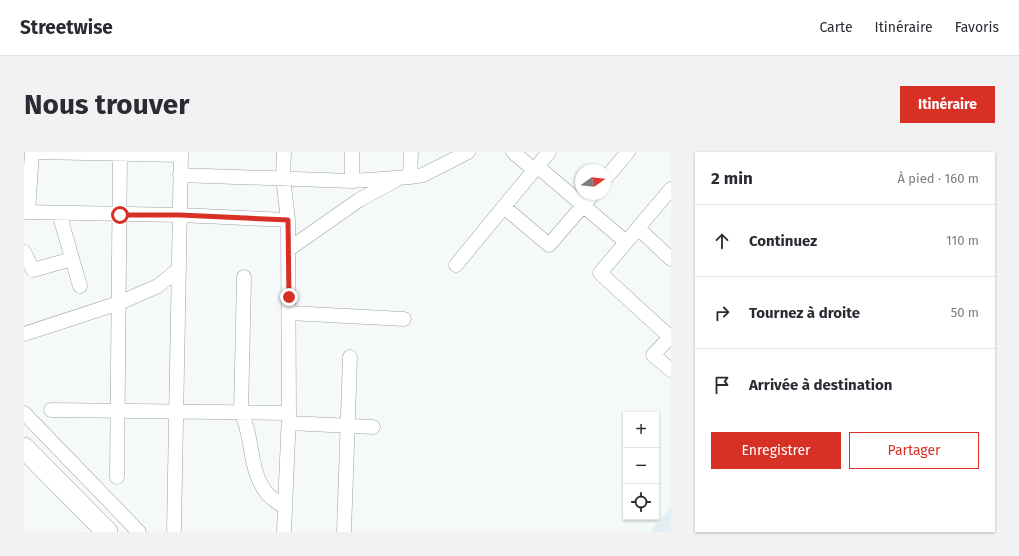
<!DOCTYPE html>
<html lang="fr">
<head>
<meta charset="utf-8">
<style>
  body { margin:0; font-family:"Fira Sans",sans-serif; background:#f2f2f3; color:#2b2b33 }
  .controls { position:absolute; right:12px; bottom:12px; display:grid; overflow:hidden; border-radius:0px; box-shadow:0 1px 3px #0004 }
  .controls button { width:36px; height:36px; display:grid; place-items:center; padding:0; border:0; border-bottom:1px solid #e1e1e2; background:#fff; color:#2b2b33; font:20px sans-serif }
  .compass { position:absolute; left:551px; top:12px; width:36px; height:36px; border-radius:50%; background:#fff; box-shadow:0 1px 3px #0004; rotate:75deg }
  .stop { position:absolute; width:12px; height:12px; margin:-9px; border:3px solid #d93025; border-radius:50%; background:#fff }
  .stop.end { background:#d93025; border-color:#fff; box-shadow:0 1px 4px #0008 }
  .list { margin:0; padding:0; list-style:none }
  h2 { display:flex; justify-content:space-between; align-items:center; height:52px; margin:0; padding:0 16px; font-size:17px }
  h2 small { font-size:13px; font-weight:400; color:#7c7c81 }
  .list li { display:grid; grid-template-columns:26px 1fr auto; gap:12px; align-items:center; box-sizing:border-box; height:72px; padding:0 16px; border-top:1px solid #e1e1e2 }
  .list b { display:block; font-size:15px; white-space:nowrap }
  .list em { font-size:13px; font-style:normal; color:#7c7c81 }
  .actions { display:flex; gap:8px; padding:12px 16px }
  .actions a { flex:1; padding:9px 0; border:1px solid #d93025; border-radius:0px; text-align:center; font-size:14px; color:#d93025 }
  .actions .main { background:#d93025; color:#fff }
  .icon { flex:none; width:22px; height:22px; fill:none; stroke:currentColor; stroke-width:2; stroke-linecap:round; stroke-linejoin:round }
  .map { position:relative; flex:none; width:647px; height:380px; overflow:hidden; border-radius:0px }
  header { display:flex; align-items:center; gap:24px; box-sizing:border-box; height:56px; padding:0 20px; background:#fff; border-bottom:1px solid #e1e1e2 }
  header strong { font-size:19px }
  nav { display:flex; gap:22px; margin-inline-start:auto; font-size:14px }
  .intro { display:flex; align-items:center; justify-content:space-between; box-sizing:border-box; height:96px; padding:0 24px }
  h1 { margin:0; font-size:28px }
  .button { padding:10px 18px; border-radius:0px; background:#d93025; color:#fff; font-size:14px; font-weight:700 }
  main { display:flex; gap:24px; padding:0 24px }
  aside { flex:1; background:#fff; border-radius:0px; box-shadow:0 1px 3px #0004 }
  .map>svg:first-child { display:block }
  .built { fill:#e2eff2 }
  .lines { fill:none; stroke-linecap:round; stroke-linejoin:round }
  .minor-casing { stroke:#9da1a2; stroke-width:15 }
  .highway-casing { stroke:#9da1a2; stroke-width:22 }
  .minor { stroke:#fff; stroke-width:14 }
  .highway { stroke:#fff; stroke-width:21 }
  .route { stroke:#d93025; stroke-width:5 }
</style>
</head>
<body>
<header>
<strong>Streetwise</strong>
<nav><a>Carte</a><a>Itinéraire</a><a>Favoris</a></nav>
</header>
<div class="intro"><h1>Nous trouver</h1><a class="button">Itinéraire</a></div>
<main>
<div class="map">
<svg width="647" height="380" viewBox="0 0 647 380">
  <rect width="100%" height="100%" fill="#f5f9fa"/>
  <path class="built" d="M 647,355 L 647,380 L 626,380 Z"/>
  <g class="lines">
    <g class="minor-casing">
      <path id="minor" d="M 13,0 L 157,3
        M 260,0 L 259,26 L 264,68 L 265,261 L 260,380
        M 328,0 L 328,29
        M 387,0 L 386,25 L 399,23 L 444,0
        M 489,0 L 510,18
        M 513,14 L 602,90
        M 156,23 L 328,29 L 386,25
        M 581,27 L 604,0
        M 480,55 L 525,93 L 569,42
        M 0,60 L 156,63 L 264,68
        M 4,60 L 8,0
        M 35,61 L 56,134
        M 614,76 L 647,107
        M 265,97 L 335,48 L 372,28
        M 0,100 L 9,118 L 48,107
        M 432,113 L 525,0
        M 220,125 L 217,261 C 230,285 224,317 242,340 C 246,346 255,351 261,356
        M 265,161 L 380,167
        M 0,182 L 95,151 L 134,134 L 155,117
        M 647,184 L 629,203 L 647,218
        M 646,185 L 576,121 L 647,37
        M 27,258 L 265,261
        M 0,261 L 115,380
        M 265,271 L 349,275
        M 93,325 L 96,0
        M 150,377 L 157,0
        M 320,380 L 326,205"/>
    </g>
    <g class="highway-casing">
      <path id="highway" d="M 0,296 L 83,380"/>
    </g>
    <use href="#minor" class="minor"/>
    <use href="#highway" class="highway"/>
  </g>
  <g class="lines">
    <path class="route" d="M 96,63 L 156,63 L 264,68 L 265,145"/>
  </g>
</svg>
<div class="controls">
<button>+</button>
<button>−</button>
<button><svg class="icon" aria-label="locate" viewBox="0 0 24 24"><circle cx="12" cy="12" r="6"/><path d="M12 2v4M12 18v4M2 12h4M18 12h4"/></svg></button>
</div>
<svg class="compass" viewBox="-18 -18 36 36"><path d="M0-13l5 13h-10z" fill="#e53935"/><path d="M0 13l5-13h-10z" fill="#7c7c81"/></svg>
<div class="stop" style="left:96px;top:63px"></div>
<div class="stop end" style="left:265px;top:145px"></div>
</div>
<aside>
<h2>2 min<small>À pied · 160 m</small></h2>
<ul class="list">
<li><svg class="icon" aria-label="ahead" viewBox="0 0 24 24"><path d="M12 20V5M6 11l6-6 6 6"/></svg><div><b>Continuez</b></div><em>110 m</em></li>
<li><svg class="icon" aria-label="right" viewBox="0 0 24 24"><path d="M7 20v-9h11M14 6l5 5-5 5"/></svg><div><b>Tournez à droite</b></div><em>50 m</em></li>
<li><svg class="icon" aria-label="arrive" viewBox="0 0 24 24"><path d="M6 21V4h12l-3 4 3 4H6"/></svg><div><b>Arrivée à destination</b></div></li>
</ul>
<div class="actions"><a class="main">Enregistrer</a><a>Partager</a></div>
</aside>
</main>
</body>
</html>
